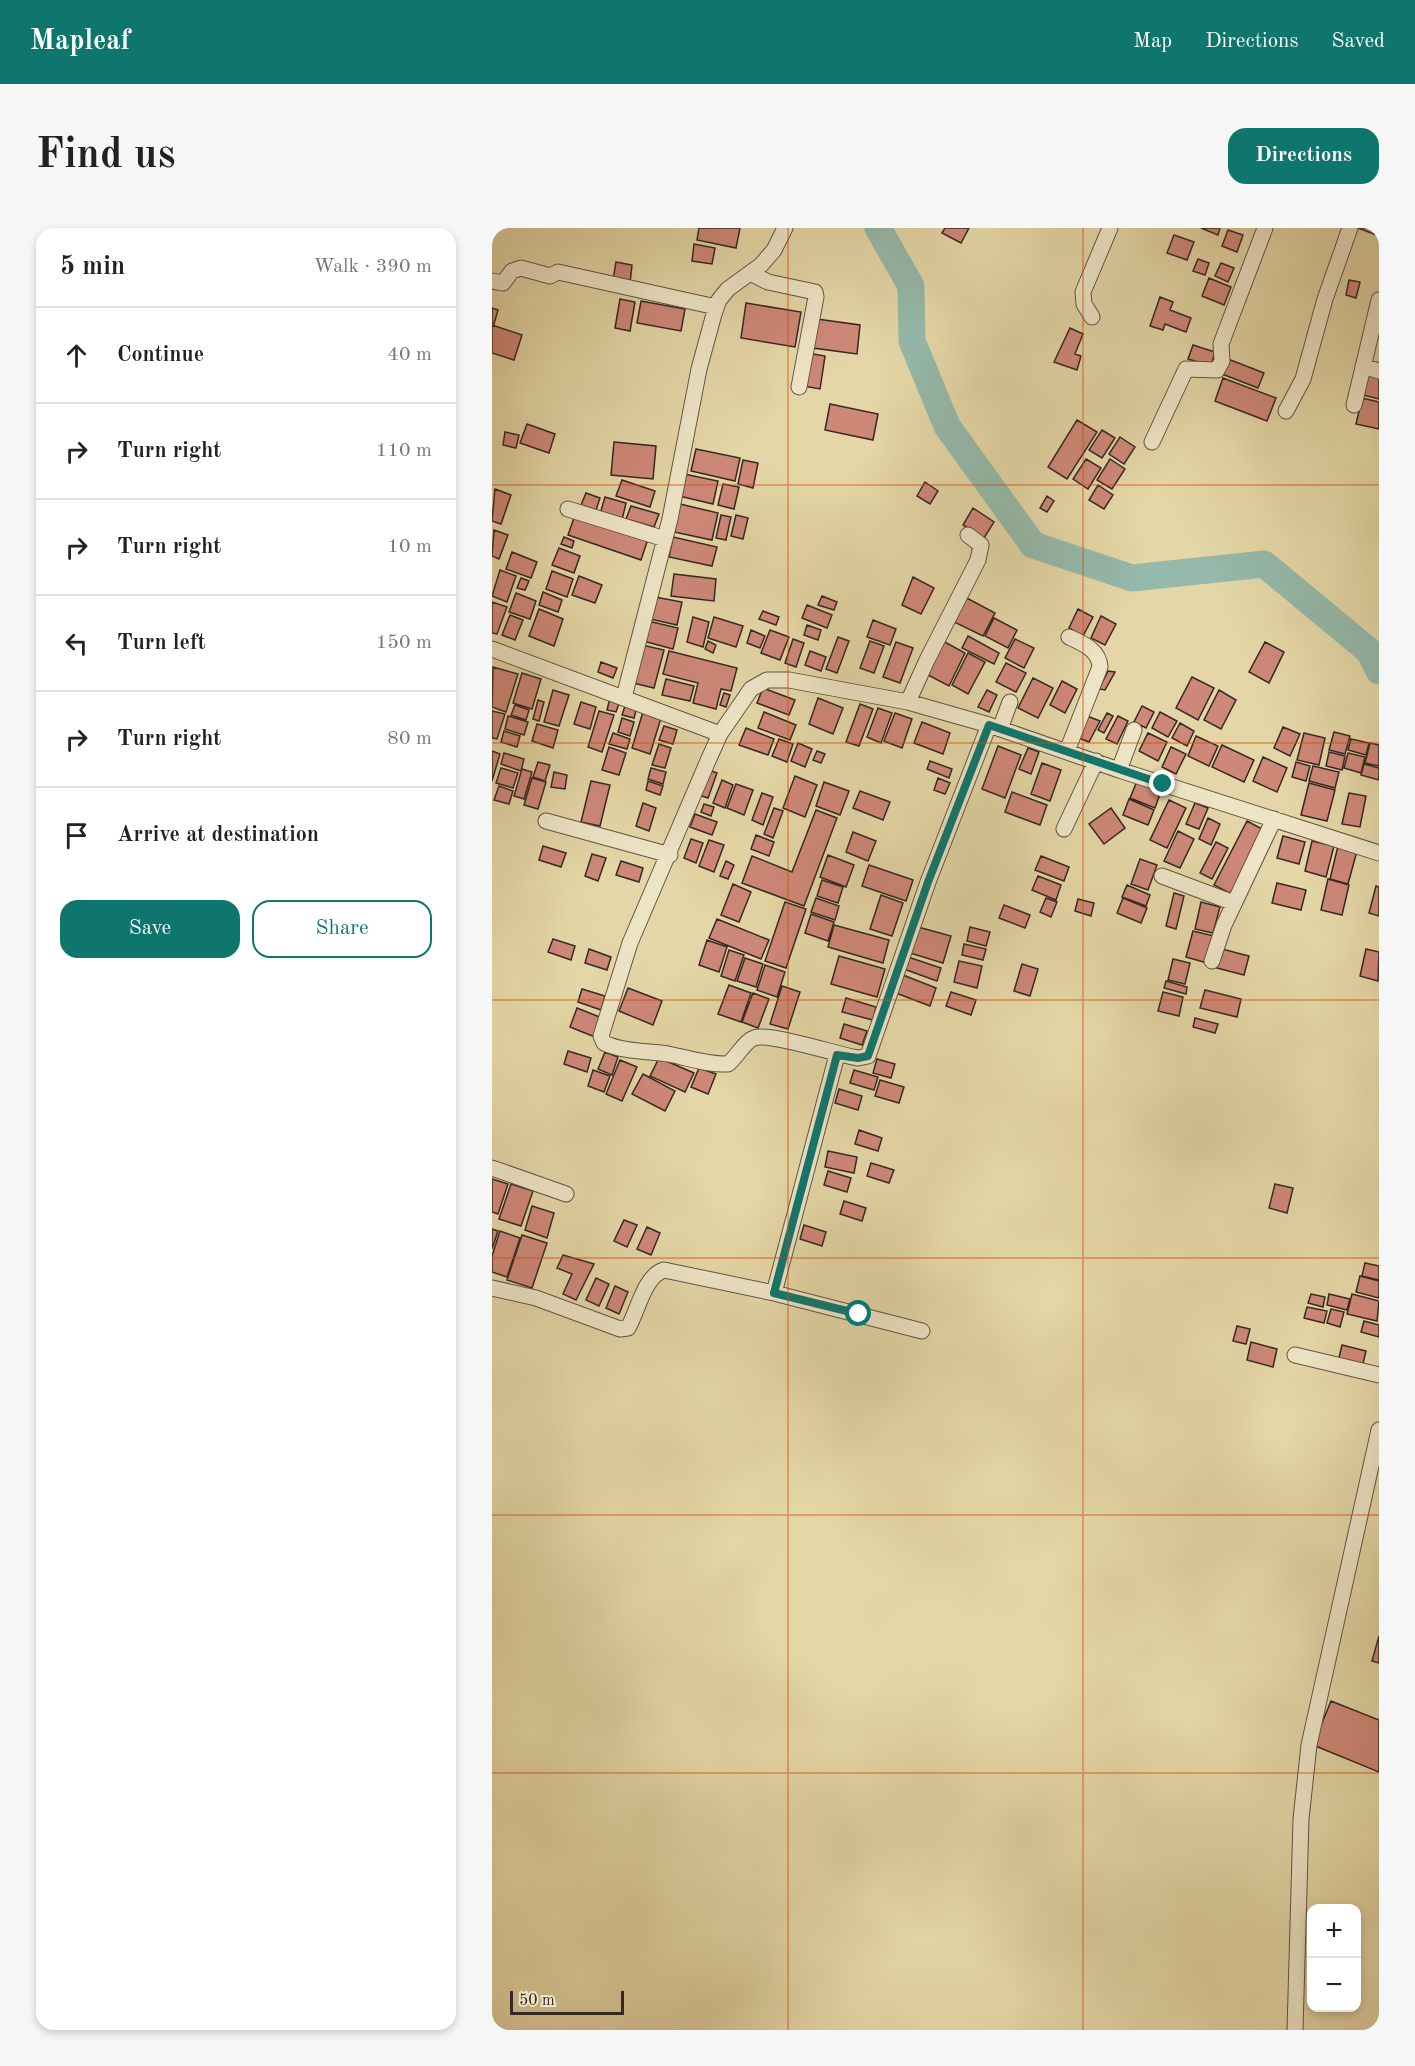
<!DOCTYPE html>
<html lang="en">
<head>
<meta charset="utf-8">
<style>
  body { margin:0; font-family:"Old Standard TT",serif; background:#f6f6f6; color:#222 }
  .controls { position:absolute; right:18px; bottom:18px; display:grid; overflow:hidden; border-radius:12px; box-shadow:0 3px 9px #0003 }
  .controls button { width:54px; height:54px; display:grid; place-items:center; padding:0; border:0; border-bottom:2px solid #e0e0e0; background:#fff; color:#222; font:30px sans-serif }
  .scale { position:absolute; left:18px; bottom:15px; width:114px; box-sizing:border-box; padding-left:6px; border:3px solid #362822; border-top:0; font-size:16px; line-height:21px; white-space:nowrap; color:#362822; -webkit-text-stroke:4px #ede4c5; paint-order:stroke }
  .stop { position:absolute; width:18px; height:18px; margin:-14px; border:4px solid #0f766e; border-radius:50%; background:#fff }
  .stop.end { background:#0f766e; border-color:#fff; box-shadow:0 2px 6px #0008 }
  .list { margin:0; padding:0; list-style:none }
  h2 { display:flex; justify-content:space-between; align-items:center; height:78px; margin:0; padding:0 24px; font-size:26px }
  h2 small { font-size:20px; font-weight:400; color:#767676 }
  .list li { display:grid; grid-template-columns:39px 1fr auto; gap:18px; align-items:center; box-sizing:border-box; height:96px; padding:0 24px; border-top:2px solid #e0e0e0 }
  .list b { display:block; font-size:22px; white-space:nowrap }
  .list em { font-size:20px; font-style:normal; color:#767676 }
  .actions { display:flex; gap:12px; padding:18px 24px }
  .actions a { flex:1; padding:14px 0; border:2px solid #0f766e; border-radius:18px; text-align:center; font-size:21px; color:#0f766e }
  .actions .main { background:#0f766e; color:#fff }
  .icon { flex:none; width:33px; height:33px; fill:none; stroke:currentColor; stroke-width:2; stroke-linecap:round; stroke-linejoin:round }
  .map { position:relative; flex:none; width:887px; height:1802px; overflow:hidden; border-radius:18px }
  header { display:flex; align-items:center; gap:36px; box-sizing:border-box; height:84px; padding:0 30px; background:#0f766e; color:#fff }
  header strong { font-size:28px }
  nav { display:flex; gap:33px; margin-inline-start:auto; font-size:21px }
  .intro { display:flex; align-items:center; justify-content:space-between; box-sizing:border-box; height:144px; padding:0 36px }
  h1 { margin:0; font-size:42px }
  .button { padding:15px 27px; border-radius:18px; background:#0f766e; color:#fff; font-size:21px; font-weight:700 }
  main { display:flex; gap:36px; padding:0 36px }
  aside { flex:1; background:#fff; border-radius:18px; box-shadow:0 3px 9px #0003 }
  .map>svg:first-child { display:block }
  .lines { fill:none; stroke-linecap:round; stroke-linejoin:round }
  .river { stroke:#95b9aa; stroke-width:27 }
  .building { fill:#ce8878; stroke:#362822; stroke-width:1.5 }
  .street-casing { stroke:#625443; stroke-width:17 }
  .street { stroke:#ede4c5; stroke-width:15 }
  .route { stroke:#0f766e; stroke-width:8 }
  .grid { fill:none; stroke:#cd520f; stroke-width:1.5; stroke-opacity:0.55 }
</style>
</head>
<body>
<header>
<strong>Mapleaf</strong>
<nav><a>Map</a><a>Directions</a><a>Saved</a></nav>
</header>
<div class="intro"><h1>Find us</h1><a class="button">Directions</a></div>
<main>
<aside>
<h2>5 min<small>Walk · 390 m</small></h2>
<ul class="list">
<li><svg class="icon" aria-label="ahead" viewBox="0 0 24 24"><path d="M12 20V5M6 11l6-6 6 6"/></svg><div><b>Continue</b></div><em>40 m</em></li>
<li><svg class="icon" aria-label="right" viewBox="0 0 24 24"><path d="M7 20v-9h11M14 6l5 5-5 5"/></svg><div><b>Turn right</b></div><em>110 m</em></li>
<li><svg class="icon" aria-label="right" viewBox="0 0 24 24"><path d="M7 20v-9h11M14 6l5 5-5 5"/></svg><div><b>Turn right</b></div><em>10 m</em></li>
<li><svg class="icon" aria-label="left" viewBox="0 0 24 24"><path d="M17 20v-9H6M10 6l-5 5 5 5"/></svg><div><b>Turn left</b></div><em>150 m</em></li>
<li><svg class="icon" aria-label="right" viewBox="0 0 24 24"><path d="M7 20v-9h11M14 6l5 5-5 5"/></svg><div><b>Turn right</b></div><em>80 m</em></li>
<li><svg class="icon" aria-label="arrive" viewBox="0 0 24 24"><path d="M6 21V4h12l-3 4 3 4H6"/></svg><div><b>Arrive at destination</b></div></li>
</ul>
<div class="actions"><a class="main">Save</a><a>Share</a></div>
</aside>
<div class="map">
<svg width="887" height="1802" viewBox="0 0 887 1802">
  <rect width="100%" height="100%" fill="#e4d6a6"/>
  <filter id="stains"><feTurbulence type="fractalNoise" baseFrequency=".00333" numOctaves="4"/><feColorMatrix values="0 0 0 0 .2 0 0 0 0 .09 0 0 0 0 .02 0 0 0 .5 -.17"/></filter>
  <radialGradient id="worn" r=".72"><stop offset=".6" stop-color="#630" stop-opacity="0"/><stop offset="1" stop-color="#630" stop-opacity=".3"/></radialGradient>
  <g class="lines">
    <path class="river" d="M 386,0 L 419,58 L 420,113 L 455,198 L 541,317 L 640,350 L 772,336 L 877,423 L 887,443"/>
  </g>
  <path class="building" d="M 207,0 L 248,0 L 244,20 L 205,12 Z
    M 453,0 L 477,0 L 469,15 L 450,5 Z
    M 709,0 L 728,0 L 726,7 Z
    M 866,0 L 887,0 L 887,8 Z
    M 736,2 L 751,7 L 745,24 L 730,18 Z
    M 682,7 L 702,14 L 695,32 L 675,25 Z
    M 202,16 L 223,20 L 220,36 L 200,33 Z
    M 706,31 L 717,35 L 713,47 L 701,43 Z
    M 124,34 L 140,37 L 138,55 L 121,52 Z
    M 729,35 L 742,40 L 736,54 L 723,48 Z
    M 717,50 L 739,59 L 732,77 L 710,68 Z
    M 857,52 L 868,54 L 864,70 L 854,67 Z
    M 668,69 L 681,74 L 678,82 L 699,90 L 694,104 L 673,96 L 671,102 L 658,98 Z
    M 128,71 L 143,74 L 138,103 L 123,100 Z
    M 149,73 L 193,81 L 189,103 L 145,95 Z
    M 254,75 L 309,84 L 303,119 L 249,110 Z
    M 0,80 L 6,82 L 2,96 L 0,95 Z
    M 325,91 L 368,97 L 365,126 L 321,120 Z
    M 0,97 L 30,107 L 22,132 L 0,125 Z
    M 578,100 L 591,106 L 583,126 L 589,128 L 585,142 L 562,134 Z
    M 701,117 L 723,124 L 719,138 L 696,131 Z
    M 316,125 L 333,128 L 328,161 L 311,158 Z
    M 736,131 L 772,145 L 766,160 L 730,146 Z
    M 877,142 L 887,144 L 887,171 L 871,167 Z
    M 731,150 L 784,170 L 775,193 L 723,173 Z
    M 870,170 L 887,174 L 887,201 L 864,196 Z
    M 338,176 L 386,186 L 381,212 L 333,202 Z
    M 585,192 L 605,204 L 575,251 L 556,239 Z
    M 35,196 L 63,206 L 57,225 L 28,215 Z
    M 610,202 L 623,210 L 610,230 L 597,222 Z
    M 13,204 L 27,207 L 24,220 L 11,217 Z
    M 628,209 L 643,219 L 632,236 L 617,226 Z
    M 122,214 L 164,218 L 161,251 L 119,247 Z
    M 204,221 L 248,230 L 243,253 L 199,243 Z
    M 594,231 L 609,240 L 596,261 L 581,251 Z
    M 618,231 L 633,241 L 620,261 L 605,252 Z
    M 251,232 L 266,235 L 261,260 L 246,256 Z
    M 192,246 L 226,253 L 221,276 L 187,268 Z
    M 130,252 L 163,263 L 158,279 L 124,268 Z
    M 433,254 L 446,263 L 438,276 L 425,268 Z
    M 231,256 L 247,259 L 242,281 L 226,277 Z
    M 606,257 L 621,267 L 612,281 L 597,272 Z
    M 3,261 L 19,267 L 9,296 L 0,293 Z
    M 94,265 L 108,270 L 104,282 L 89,277 Z
    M 555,268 L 562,273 L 555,284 L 548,280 Z
    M 113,269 L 134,275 L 130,292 L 108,286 Z
    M 188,276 L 226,285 L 220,312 L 182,304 Z
    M 139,278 L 167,286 L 162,299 L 134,291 Z
    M 481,280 L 502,294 L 492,310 L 471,297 Z
    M 83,287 L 156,311 L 149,332 L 76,307 Z
    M 229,287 L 239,289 L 234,312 L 224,310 Z
    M 244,287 L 256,290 L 251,311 L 239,308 Z
    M 2,302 L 16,307 L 7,331 L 0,328 Z
    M 72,309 L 82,313 L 80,320 L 69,316 Z
    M 181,309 L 225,319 L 220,338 L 177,329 Z
    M 67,320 L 88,328 L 82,345 L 60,337 Z
    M 20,324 L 45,334 L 39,350 L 14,341 Z
    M 8,342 L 24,348 L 15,374 L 0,368 Z
    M 60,343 L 81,351 L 75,369 L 54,361 Z
    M 182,346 L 224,351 L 222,373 L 179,368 Z
    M 87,348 L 110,357 L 103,375 L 80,367 Z
    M 421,349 L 442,360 L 429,386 L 410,377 Z
    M 29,350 L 37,353 L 33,362 L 25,360 Z
    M 51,364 L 70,372 L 66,384 L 47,377 Z
    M 24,365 L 44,373 L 38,391 L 17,384 Z
    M 330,368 L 345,374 L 342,382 L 326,377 Z
    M 471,368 L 503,385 L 491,408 L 458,392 Z
    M 163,369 L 190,374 L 185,397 L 158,391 Z
    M 0,374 L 15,379 L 5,406 L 0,405 Z
    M 315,377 L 340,387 L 335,400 L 310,390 Z
    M 47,381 L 71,391 L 62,418 L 37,408 Z
    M 586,381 L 601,389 L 591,408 L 577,400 Z
    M 271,383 L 287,389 L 284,397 L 267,391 Z
    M 18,387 L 31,392 L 23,412 L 10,407 Z
    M 609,388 L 624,396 L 613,417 L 599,410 Z
    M 201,389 L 217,394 L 211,419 L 195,414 Z
    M 222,389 L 251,398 L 244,419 L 216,410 Z
    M 502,390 L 525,402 L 516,420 L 493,408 Z
    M 381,392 L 404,401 L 398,417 L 375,409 Z
    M 156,393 L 186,400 L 181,421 L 151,413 Z
    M 315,397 L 329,402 L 326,412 L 312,407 Z
    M 259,402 L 273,408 L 268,420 L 255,415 Z
    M 278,402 L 297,409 L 288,432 L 269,425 Z
    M 476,408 L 507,425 L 502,436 L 470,420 Z
    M 346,409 L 357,413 L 345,445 L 334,441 Z
    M 301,411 L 312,415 L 304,439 L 293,435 Z
    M 523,411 L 542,420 L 532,440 L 513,430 Z
    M 216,413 L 224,417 L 221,425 L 213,421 Z
    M 378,413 L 392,418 L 382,445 L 368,440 Z
    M 451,413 L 473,425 L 457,458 L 434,446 Z
    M 404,414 L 421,420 L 408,455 L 391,449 Z
    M 773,414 L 792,424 L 777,455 L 757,444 Z
    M 150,417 L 172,422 L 162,460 L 141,455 Z
    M 177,423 L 245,440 L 239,463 L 229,461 L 224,481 L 201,475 L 206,455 L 171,446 Z
    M 318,423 L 334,429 L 329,443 L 313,437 Z
    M 476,425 L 493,434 L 476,466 L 460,457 Z
    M 109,434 L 125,440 L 121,450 L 106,444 Z
    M 514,435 L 534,445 L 524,464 L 504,454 Z
    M 1,439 L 26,446 L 14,484 L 0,479 Z
    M 616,443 L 623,444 L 613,462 L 607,461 Z
    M 30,445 L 49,451 L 40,481 L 21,475 Z
    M 700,449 L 722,460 L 706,492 L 684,480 Z
    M 541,450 L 561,460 L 546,490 L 526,480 Z
    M 174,451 L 202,458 L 198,473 L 170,467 Z
    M 570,453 L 585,461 L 573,485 L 558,477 Z
    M 271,460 L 303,472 L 297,487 L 265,475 Z
    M 61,462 L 77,467 L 67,498 L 52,494 Z
    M 495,462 L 505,467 L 497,484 L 486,479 Z
    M 727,462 L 744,472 L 729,501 L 712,492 Z
    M 232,465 L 238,467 L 234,479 L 228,477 Z
    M 118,470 L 128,473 L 124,484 L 115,482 Z
    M 326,470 L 351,480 L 341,506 L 317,496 Z
    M 46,472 L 52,474 L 47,493 L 41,491 Z
    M 89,474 L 104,479 L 98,501 L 82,496 Z
    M 134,475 L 145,479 L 142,490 L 130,487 Z
    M 368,476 L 381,481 L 367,518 L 354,514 Z
    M 23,477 L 37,482 L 34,492 L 19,487 Z
    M 650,478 L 662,484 L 654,500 L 642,494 Z
    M 386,480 L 400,485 L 389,515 L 375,509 Z
    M 0,483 L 13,486 L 5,511 L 0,510 Z
    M 107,483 L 122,487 L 110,524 L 96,519 Z
    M 151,484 L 169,490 L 158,526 L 140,520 Z
    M 272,484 L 304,497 L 298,512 L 266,500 Z
    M 668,484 L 685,493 L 676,509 L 660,500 Z
    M 403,485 L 420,491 L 410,520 L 392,513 Z
    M 615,485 L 621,488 L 612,505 L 606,502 Z
    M 16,488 L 36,494 L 32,507 L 13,501 Z
    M 595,488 L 608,493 L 597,514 L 584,509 Z
    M 626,488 L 636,493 L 625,516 L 614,511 Z
    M 130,490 L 142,494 L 138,508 L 126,504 Z
    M 430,494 L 458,505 L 451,526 L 422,515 Z
    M 688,495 L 702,503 L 695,518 L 680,510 Z
    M 45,496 L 66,502 L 61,520 L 40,513 Z
    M 172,498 L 185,502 L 181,516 L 167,512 Z
    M 791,499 L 808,506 L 798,528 L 782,520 Z
    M 254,500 L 282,511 L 276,527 L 247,517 Z
    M 12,503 L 28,508 L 25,519 L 9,514 Z
    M 842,504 L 858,508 L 853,526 L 837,522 Z
    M 121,505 L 138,511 L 135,521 L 117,516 Z
    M 656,505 L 675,514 L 666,533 L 647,523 Z
    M 812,505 L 833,510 L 827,537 L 805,532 Z
    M 704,508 L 726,518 L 717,538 L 696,528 Z
    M 287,511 L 301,516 L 295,534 L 280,528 Z
    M 859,511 L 877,515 L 874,527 L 856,522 Z
    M 306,515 L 320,521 L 313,539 L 299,533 Z
    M 878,515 L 887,517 L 887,538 L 873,535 Z
    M 167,516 L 179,520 L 173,540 L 160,537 Z
    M 730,517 L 762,532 L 752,554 L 720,539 Z
    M 506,518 L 529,527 L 513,570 L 490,561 Z
    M 117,519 L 134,525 L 127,547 L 110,542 Z
    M 679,519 L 694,526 L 684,546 L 670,539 Z
    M 536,520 L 547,524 L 539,546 L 527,541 Z
    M 0,523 L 8,526 L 0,553 Z
    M 325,523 L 333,526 L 329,535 L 321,532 Z
    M 837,524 L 853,528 L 850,542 L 834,538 Z
    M 12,525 L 32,531 L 29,543 L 9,536 Z
    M 856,525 L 873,529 L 869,545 L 852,540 Z
    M 771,529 L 795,540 L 785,564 L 761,553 Z
    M 438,533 L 460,541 L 457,550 L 435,541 Z
    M 46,534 L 58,537 L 53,553 L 41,549 Z
    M 804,534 L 818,538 L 814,553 L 800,549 Z
    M 550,535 L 569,542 L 558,573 L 539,566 Z
    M 872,536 L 887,540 L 887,552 L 869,547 Z
    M 821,538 L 847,544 L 843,560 L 817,553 Z
    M 9,540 L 26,545 L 21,560 L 4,555 Z
    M 159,540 L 174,544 L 171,556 L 156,551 Z
    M 30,541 L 40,544 L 32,571 L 22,568 Z
    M 214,541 L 225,545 L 216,570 L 204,566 Z
    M 62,544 L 75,547 L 73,561 L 59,559 Z
    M 303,548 L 325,557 L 313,589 L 291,580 Z
    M 40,550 L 54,554 L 46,581 L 32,577 Z
    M 446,550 L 458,555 L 453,566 L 442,562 Z
    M 230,552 L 241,557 L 233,580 L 221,575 Z
    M 99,553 L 118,557 L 108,598 L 89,594 Z
    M 156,553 L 171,558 L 168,567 L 154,562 Z
    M 645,553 L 669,563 L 663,580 L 638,570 Z
    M 332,554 L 357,563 L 348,587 L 324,578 Z
    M 817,555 L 843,562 L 835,593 L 809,587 Z
    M 244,556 L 261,562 L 252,587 L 235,580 Z
    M 7,558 L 21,563 L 17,576 L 2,572 Z
    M 368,563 L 398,574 L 391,592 L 361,580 Z
    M 520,564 L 555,577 L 548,597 L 513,584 Z
    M 270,565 L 281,569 L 271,597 L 260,592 Z
    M 857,565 L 874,568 L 868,599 L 850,596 Z
    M 637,571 L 662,582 L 656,597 L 631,587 Z
    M 677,572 L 694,580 L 675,620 L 658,612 Z
    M 151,575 L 164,580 L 157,603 L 144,598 Z
    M 703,575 L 716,580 L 707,601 L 694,596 Z
    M 212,576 L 222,579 L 219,588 L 209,584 Z
    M 282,580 L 291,583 L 281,610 L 272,606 Z
    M 619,580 L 633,600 L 612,616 L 597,596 Z
    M 324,582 L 345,590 L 312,678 L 250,655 L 260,628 L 300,644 Z
    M 203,586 L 225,594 L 220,607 L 198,599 Z
    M 716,590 L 728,596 L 719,617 L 707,611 Z
    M 755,593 L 772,602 L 739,666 L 722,657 Z
    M 686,603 L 702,611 L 688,640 L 672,633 Z
    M 361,604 L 384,613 L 376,633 L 354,624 Z
    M 264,607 L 282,614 L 277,628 L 259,621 Z
    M 791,608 L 813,614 L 807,636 L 785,630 Z
    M 199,611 L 211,615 L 204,635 L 192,630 Z
    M 217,612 L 232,617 L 222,644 L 207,638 Z
    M 820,613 L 842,618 L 834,649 L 813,643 Z
    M 724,614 L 736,620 L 720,651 L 708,645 Z
    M 51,618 L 74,625 L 69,639 L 47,632 Z
    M 846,618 L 865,623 L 856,656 L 838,651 Z
    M 100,626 L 114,630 L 106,653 L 93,648 Z
    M 336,627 L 362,637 L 354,659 L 328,649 Z
    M 549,628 L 577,639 L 572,653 L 543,642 Z
    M 648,631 L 665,637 L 656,662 L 639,656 Z
    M 129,633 L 151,640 L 147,654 L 124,647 Z
    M 234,633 L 242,637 L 236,651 L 228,648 Z
    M 377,637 L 421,652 L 414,673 L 370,658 Z
    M 546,648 L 569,657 L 564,672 L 540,662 Z
    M 836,651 L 857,657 L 850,687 L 829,682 Z
    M 330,652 L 351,659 L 346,675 L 325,668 Z
    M 785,655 L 814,662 L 809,682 L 780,675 Z
    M 241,656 L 259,664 L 247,694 L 229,687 Z
    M 635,657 L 658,667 L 654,678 L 630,669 Z
    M 884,658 L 887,659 L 887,688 L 877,685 Z
    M 682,665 L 692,668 L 684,701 L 674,698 Z
    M 389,667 L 411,675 L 400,708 L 378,701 Z
    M 324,670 L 347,678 L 343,692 L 319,684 Z
    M 554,670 L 565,674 L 559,689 L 548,684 Z
    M 631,670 L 655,680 L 649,695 L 625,685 Z
    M 586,671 L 602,675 L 599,688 L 583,683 Z
    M 293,674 L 314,681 L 294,740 L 273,733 Z
    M 709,674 L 728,679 L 721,705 L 703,701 Z
    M 512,677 L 538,687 L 533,700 L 507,690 Z
    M 319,686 L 342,694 L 336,713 L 313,705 Z
    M 225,691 L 277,712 L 269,731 L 217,710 Z
    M 342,697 L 397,712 L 391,735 L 336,719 Z
    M 426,699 L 459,708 L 451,735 L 418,725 Z
    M 478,699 L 498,704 L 494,718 L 475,713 Z
    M 701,703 L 722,708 L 715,735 L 694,729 Z
    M 61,711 L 83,718 L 79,732 L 56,724 Z
    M 215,712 L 235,719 L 227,744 L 207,737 Z
    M 472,716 L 494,721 L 491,732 L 470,727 Z
    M 726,720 L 757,728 L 752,747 L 721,739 Z
    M 97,721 L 119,729 L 115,742 L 93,735 Z
    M 874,721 L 887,724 L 886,753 L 868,748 Z
    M 237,722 L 252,727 L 243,753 L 229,748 Z
    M 347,728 L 393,741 L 385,769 L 339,756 Z
    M 413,728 L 449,740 L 445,753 L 409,740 Z
    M 253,730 L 271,736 L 264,759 L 245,753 Z
    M 681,731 L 698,735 L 693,756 L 676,752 Z
    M 467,733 L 490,738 L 485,760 L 462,754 Z
    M 530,736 L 546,741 L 538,768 L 522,763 Z
    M 273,737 L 293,744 L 285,769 L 265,762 Z
    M 411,747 L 444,760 L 438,778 L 404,765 Z
    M 674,753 L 695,759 L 694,766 L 672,760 Z
    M 237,757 L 259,765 L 249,794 L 226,786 Z
    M 290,758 L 308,764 L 296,801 L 278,796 Z
    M 136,760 L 170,773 L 161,797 L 127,783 Z
    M 90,761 L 113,768 L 109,782 L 86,774 Z
    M 713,762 L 749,771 L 745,789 L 708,780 Z
    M 459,764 L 484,772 L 479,787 L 454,778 Z
    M 671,764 L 691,769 L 687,788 L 666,783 Z
    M 261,765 L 277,771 L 266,800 L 250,794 Z
    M 354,770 L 384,779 L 381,792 L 350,784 Z
    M 85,780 L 110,790 L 103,809 L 78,799 Z
    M 703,790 L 726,796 L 723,805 L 701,799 Z
    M 352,796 L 375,803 L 370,817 L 348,810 Z
    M 76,823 L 99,830 L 95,844 L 72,836 Z
    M 113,824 L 126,829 L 120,847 L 106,841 Z
    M 167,830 L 202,845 L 193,864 L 158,848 Z
    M 385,831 L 403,836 L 399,850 L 381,845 Z
    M 128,832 L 145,839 L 130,873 L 114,866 Z
    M 207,840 L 224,846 L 216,866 L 199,859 Z
    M 101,842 L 118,848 L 112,864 L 96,858 Z
    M 362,842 L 386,849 L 382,862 L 358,855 Z
    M 151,846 L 183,863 L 173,883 L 140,866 Z
    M 388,852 L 412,859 L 407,875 L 383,868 Z
    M 347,861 L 370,868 L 366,882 L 343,875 Z
    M 367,902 L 390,910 L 386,923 L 363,916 Z
    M 336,923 L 365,929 L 362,945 L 333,939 Z
    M 379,935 L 402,942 L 397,955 L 375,948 Z
    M 336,943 L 359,950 L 355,964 L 332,957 Z
    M 0,951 L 16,956 L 6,986 L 0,984 Z
    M 19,956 L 41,963 L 29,998 L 7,991 Z
    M 783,956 L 801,960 L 795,985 L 777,980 Z
    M 352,973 L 374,980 L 370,993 L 348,986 Z
    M 40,978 L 62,985 L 55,1010 L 33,1002 Z
    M 132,992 L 145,997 L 135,1019 L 122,1013 Z
    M 312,997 L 334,1004 L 330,1018 L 308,1011 Z
    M 155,999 L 168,1005 L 159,1027 L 145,1021 Z
    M 0,1001 L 6,1003 L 0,1021 Z
    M 8,1003 L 28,1010 L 15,1049 L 0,1044 L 0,1028 Z
    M 30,1007 L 55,1015 L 40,1060 L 15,1052 Z
    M 71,1027 L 102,1036 L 84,1072 L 71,1066 L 80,1046 L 65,1040 Z
    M 873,1035 L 887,1038 L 887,1052 L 870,1048 Z
    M 868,1048 L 887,1053 L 887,1070 L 864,1064 Z
    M 104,1050 L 117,1056 L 107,1078 L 94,1072 Z
    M 123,1058 L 136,1064 L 127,1086 L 114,1080 Z
    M 819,1066 L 833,1069 L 831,1079 L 816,1075 Z
    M 837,1066 L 858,1071 L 855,1082 L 835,1077 Z
    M 860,1066 L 887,1073 L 885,1093 L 855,1086 Z
    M 815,1079 L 835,1083 L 832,1095 L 812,1090 Z
    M 839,1081 L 852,1084 L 848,1099 L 835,1095 Z
    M 872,1093 L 887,1097 L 887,1109 L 869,1104 Z
    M 745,1098 L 758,1101 L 754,1116 L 741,1113 Z
    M 759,1114 L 785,1121 L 781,1139 L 755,1132 Z
    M 850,1117 L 874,1123 L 870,1140 L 846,1134 Z
    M 887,1408 L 887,1435 L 880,1433 Z
    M 839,1473 L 887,1492 L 887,1544 L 821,1517 Z"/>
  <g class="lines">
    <g class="street-casing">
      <path id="street" d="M 258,45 L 276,54 L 323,64 L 324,69 L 307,159
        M 0,53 L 11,55 L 20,43 L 29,40 L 58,48 L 66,44 L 224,79
        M 600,89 L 592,76 L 591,64 L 618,0
        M 871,138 L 887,143
        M 862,177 L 887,72
        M 794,183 L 811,151 L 833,71 L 858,0
        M 660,214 L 694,141 L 725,142 L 730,133 L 729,116 L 773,0
        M 76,281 L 173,311
        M 0,421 L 228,506
        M 132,469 L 178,291 L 207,141 L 222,86 L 227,72 L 236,61 L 269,37 L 282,22 L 293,0
        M 416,474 L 435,432 L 486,332 L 489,317 L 476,307
        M 497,497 L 436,654 L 376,828 L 366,830 C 345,827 278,804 262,810 C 253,813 244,830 236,836 C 215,837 197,830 176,826 C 155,823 132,824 112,815 L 109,808 L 138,715 L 215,535 L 228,506 L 259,461 L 275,452 L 297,452 L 416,474 L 497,497 L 627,542 L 887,625
        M 508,501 L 518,474
        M 575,523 L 608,439 C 607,422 592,416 577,409
        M 627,542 L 642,502
        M 54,593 L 178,627
        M 572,601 L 604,533
        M 670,648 L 742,675
        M 720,733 L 732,697 L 782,591
        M 0,940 L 74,966
        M 0,1060 L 44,1070 L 128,1101 L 136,1100 C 146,1083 152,1048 172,1042 L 282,1065 L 430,1103
        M 282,1065 L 345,827
        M 803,1127 L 887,1147
        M 803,1802 L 809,1591 L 817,1517 L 887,1202"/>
    </g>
    <use href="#street" class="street"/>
  </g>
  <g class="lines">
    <path class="route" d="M 367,1086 L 282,1065 L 345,827 L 366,830 L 376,828 L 436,654 L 497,497 L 671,556"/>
  </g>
  <path class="grid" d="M 296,0 L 296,1802M 591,0 L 591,1802M 0,257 L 887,257M 0,515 L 887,515M 0,772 L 887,772M 0,1030 L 887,1030M 0,1287 L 887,1287M 0,1545 L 887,1545"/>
  <rect width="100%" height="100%" filter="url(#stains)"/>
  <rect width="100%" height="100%" fill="url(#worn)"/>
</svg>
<div class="controls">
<button>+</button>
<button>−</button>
</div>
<div class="scale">50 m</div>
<div class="stop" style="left:367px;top:1086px"></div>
<div class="stop end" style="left:671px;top:556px"></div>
</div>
</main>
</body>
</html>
